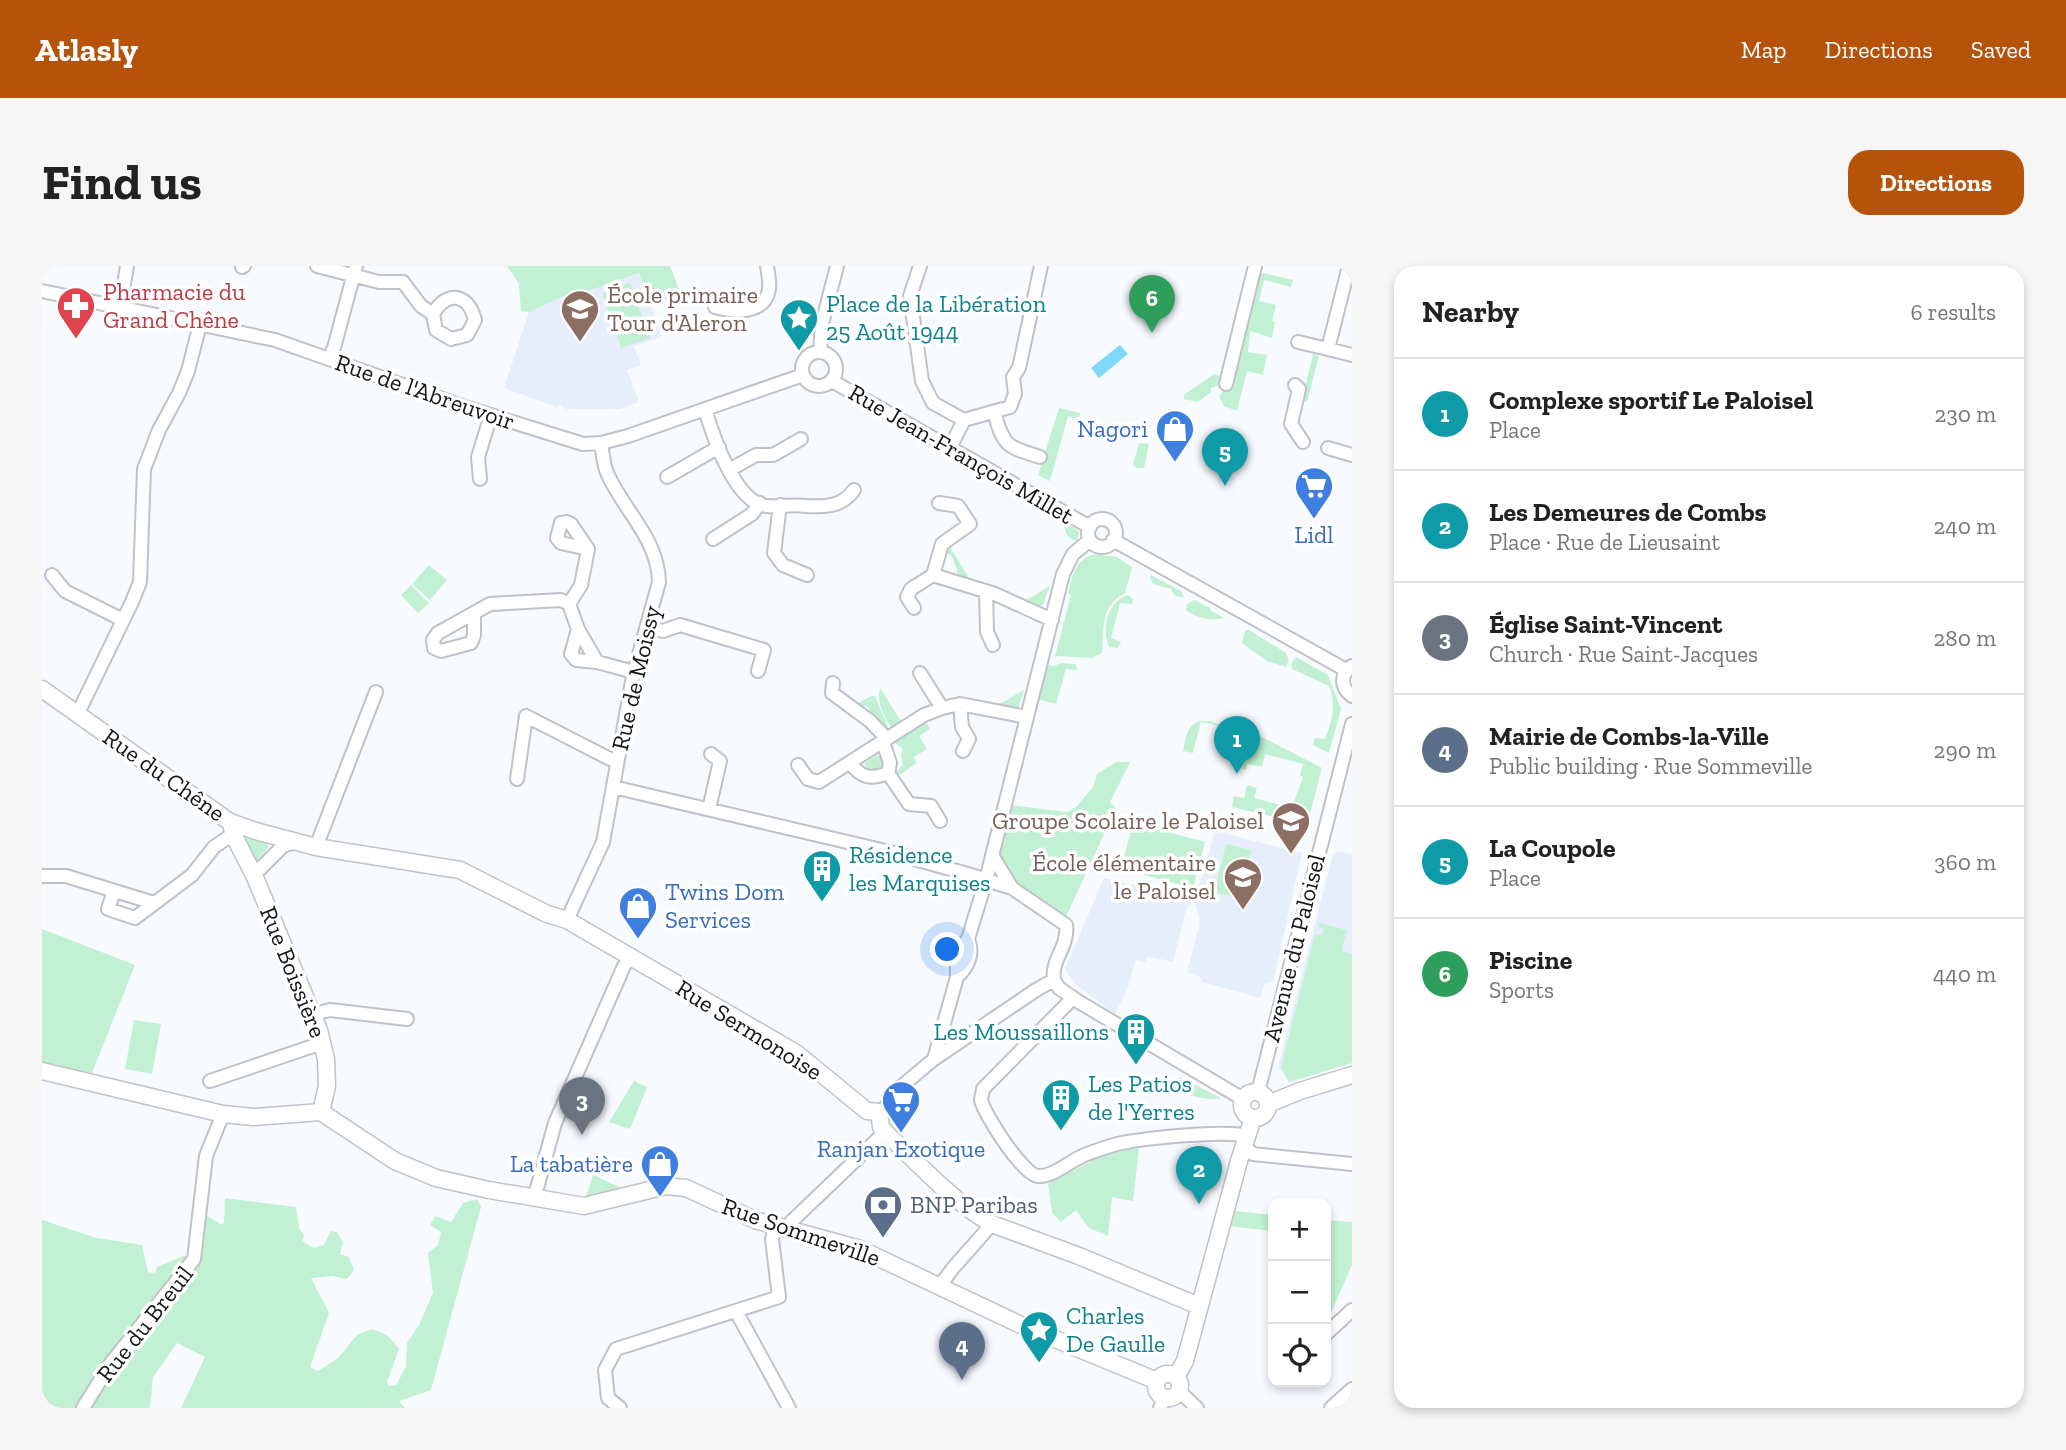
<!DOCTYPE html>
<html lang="en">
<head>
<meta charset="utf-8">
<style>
  body { margin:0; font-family:"Zilla Slab",serif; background:#f6f6f6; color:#222 }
  .controls { position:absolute; right:21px; bottom:21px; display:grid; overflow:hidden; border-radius:14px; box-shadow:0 4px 10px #0003 }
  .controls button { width:63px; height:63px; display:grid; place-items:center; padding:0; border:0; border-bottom:2px solid #e0e0e0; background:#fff; color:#222; font:35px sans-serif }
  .you { position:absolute; left:906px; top:684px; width:24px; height:24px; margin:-18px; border:5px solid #fff; border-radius:50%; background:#1a73e8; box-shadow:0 0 0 10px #1a73e833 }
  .badge { display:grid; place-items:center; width:46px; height:46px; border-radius:50%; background:#b45309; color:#fff; font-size:23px; font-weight:700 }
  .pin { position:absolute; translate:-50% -58px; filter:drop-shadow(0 2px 4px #0008) }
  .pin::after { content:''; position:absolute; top:37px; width:24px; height:21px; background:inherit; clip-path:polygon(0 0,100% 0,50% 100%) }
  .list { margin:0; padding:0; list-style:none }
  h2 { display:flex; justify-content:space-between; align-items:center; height:91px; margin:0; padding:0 28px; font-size:30px }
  h2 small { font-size:23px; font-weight:400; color:#767676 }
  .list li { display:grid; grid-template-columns:46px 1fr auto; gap:21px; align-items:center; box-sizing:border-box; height:112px; padding:0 28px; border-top:2px solid #e0e0e0 }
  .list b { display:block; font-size:26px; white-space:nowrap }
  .list p { margin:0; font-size:23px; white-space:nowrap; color:#767676 }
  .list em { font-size:23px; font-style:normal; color:#767676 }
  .icon { flex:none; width:38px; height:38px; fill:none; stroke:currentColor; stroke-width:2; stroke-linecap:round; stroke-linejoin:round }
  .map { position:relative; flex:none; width:1310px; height:1142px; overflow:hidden; border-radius:21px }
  header { display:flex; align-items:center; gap:42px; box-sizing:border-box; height:98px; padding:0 35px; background:#b45309; color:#fff }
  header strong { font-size:33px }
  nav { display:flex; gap:38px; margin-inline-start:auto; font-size:24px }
  .intro { display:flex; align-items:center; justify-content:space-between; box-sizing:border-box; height:168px; padding:0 42px }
  h1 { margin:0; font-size:49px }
  .button { padding:18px 32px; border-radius:21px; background:#b45309; color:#fff; font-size:24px; font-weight:700 }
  main { display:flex; gap:42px; padding:0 42px }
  aside { flex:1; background:#fff; border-radius:21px; box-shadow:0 4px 10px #0003 }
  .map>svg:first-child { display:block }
  .built { fill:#e7eefb }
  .green { fill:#c1f1d2 }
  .water { fill:#7ed8f9 }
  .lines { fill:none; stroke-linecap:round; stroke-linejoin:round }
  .street-casing { stroke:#bfc2c8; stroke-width:16 }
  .secondary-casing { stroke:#bfc2c8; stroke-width:19 }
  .street { stroke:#fff; stroke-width:12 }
  .secondary { stroke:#fff; stroke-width:16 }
  .labels { text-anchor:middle; stroke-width:7; stroke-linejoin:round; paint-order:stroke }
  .health-label { font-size:24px; fill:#be3a42; stroke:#fff; text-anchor:start }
  .education-label { font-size:24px; fill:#785e54; stroke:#fff; text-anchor:end }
  .culture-label { font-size:24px; fill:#0d838f; stroke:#fff; text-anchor:start }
  .street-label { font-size:24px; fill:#121416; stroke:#fff }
  .shop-label { font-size:24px; fill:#366cbe; stroke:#fff; text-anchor:end }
  .service-label { font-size:24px; fill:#4e5e75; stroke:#fff; text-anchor:start }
</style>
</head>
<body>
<header>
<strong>Atlasly</strong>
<nav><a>Map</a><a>Directions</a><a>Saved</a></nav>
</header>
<div class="intro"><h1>Find us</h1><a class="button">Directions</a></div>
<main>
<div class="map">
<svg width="1310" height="1142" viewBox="0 0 1310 1142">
  <rect width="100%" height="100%" fill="#f7faff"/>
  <path class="built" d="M 598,7 L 620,71 L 592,80 L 599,99 L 585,104 L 597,136 L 578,143 L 524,143 L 517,138 L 515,141 L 462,122 L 487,46 L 522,30 L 544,26 Z
    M 1173,565 L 1260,587 L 1231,716 L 1223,717 L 1218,732 L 1160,716 L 1160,712 L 1145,706 L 1158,657 L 1153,635 L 1144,643 L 1131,696 L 1106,690 L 1103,696 L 1093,694 L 1087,719 L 1073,748 L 1032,717 L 1023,703 L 1062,612 L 1153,634 Z
    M 1296,585 L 1310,588 L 1310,797 L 1247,816 L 1236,801 L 1291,588 Z"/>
  <path class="green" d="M 465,0 L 628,0 L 638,26 L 635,30 L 609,39 L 597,7 L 544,26 L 541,34 L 522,30 L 487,46 L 479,45 L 477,18 Z
    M 1216,6 L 1251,14 L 1249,21 L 1222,14 L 1217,35 L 1234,39 L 1230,55 L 1233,56 L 1230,72 L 1208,65 L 1206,86 L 1225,89 L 1221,109 L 1205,105 L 1195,145 L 1182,140 L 1177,130 L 1184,122 Z
    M 588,17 L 608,72 L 579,82 L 560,27 Z
    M 1271,88 L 1277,90 L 1265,136 L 1260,134 Z
    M 1172,108 L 1183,111 L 1182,117 L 1169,122 L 1169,126 L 1156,136 L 1142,133 L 1142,129 Z
    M 1017,142 L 1038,147 L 1037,153 L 1026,150 L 1008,215 L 996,209 Z
    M 1097,177 L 1107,178 L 1102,202 L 1095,202 L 1091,199 Z
    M 1024,255 L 1037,266 L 1035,275 C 1026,273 1022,267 1022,258 Z
    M 906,278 L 926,310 L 925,316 L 913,309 L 916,307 L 910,290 L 900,283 Z
    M 1053,288 L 1075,291 L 1090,301 L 1083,327 C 1057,341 1063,361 1060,387 L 1049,392 L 1013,390 L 1029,329 L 1026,327 C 1030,310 1034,292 1053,288 Z
    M 387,299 L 405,314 L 388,334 L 370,318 Z
    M 1109,309 L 1139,325 L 1142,332 L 1133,330 L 1129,323 L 1111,318 L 1108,312 Z
    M 369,319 L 387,337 L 376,347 L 359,329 Z
    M 1008,320 L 1001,339 L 994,340 L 981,336 Z
    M 1086,329 L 1091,333 L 1090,338 L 1078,337 L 1069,372 L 1079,376 L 1076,382 L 1067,381 C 1059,362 1066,335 1086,329 Z
    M 1152,334 L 1168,342 L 1168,344 L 1182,352 C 1169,355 1154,352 1144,344 L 1145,338 Z
    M 1207,364 L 1244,387 L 1247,395 L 1244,401 L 1225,395 L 1200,377 L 1203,365 Z
    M 1254,391 L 1286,409 L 1299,443 L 1287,487 L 1271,479 L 1273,472 L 1282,473 C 1291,458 1294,436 1287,420 L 1250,403 L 1249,398 Z
    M 1019,397 L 1034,398 L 1035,404 L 1024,403 L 1014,438 L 995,433 L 1005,399 L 1012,400 Z
    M 838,422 L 860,457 L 851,463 C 842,453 834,435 838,422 Z
    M 982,424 L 977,440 L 975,442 L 956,439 Z
    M 829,430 L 833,430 L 848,466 L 844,468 L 825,440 L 811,440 Z
    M 1158,455 L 1168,455 L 1182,461 L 1159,456 L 1151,487 L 1141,485 C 1144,471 1144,460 1158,455 Z
    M 884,456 L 888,463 L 877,470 L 885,483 L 872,491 L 874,497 L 858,509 L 854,505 L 861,499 L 859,490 L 860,482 L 853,477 Z
    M 1182,463 L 1207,475 L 1216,469 L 1280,502 L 1265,559 L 1190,541 L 1192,530 L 1202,532 L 1205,519 L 1215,522 L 1212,532 L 1250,542 L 1261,511 L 1258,510 L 1261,498 L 1223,488 L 1220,501 L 1205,498 L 1204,504 L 1198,502 L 1205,477 L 1180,470 Z
    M 834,489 L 840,490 L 844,500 L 841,506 L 824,504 L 823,497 Z
    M 1074,496 L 1088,496 L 1068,536 L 1074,542 L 1023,653 L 972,619 L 954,591 L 969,539 L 1025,546 L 1034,541 L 1051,521 L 1055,508 Z
    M 1091,557 L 1163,576 L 1151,622 L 1079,603 Z
    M 204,572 L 225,578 L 227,581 L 213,597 L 200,575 Z
    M 1184,578 L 1209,584 L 1196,632 L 1172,626 Z
    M 1277,657 L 1305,664 L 1299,685 L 1310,688 L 1310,797 L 1247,816 L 1239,801 L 1273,668 L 1280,669 L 1282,662 L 1276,661 Z
    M 0,663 L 93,699 L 50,807 L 0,796 Z
    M 92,754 L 119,758 L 110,808 L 83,803 Z
    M 1137,811 L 1179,832 C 1163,836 1147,828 1131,823 Z
    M 592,815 L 605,821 L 588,863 L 567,856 Z
    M 1097,882 L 1091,935 L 1070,931 L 1066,970 L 1047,962 L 1034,944 L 1019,956 L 1010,947 L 1006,918 L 1063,888 Z
    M 551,909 L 584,924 L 544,932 Z
    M 183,932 L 254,941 L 257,962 L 262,969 L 260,975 L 272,982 L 282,979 L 289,965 L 295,966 L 301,976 L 298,988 L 307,991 L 312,1004 L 305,1013 L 290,1010 L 269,1012 L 287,1047 L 268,1101 L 276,1105 L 296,1092 L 315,1069 L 330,1063 L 345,1069 L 357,1083 L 345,1116 L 347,1120 L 354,1119 L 364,1101 L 365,1077 L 377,1059 L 391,1027 L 386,987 L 396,979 L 399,966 L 388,959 L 393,950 L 409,956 L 421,937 L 435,933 L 439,941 L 389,1124 L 357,1135 L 363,1142 L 139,1142 L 163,1091 L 135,1077 L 111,1111 L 108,1142 L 0,1142 L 0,954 L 55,972 L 100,979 L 106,1006 L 113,1008 L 115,1001 L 141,990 L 156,988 L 149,975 L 152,937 L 162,939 L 165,950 L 180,959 L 182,956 Z
    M 1191,945 L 1231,949 L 1231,965 L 1187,960 Z
    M 1284,954 L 1310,956 L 1310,999 L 1288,1049 L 1284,1047 Z"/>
  <path class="water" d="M 1078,79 L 1086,88 L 1057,112 L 1049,102 Z"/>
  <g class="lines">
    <g class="street-casing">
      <path id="street" d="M 275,0 L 337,16 L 361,16 L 379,40 L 391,48 L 394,64 L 409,73 L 425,69 L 433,54 C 426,27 405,24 391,48
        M 878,0 L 868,30 L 880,115 L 891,137 L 922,154
        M 1307,0 L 1286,83 L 1310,89
        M 200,1 L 202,0
        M 0,25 L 233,74 L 426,142 L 541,178 L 559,177 L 586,170 L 761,109
        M 78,41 L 85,0
        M 673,41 C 691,46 723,49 727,23 C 728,16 726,7 725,0
        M 1256,76 L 1286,83
        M760 103a17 17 0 1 1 34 0a17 17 0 1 1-34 0Z
        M 778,86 L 780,58 L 795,0
        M 287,93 L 292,82 L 314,0
        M 790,115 L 1048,261
        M 1184,118 L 1213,0
        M 1253,119 L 1257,123 L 1249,158 L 1261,176
        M 663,143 C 671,170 693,237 725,240 C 738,241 751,238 764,240 C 783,241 800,241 812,224
        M 952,146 C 962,181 964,180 998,191
        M 908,182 L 922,154 L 968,141 L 973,128 L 971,111 L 977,102 L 999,0
        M 1286,182 L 1310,189
        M 687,204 L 714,189 L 731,189 L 759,173
        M 625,211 L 677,181
        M 438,213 L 436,191 L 449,149
        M 738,239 L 732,287 L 741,299 L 765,309
        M1046 267a14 14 0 1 1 28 0a14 14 0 1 1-28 0Z
        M 671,273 L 710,248 L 718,237
        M 1071,274 L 1304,404
        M 10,309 L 23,325 L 81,354
        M 891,309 L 953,328 L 1010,354
        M 944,325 L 945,366 L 951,379
        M 527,338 L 539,319 L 546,283 L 529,258 L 525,256 L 519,257 L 515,272 L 519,277 L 546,283
        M 527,338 L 536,363 L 555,396
        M 872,342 L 865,331 L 869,323 L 891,309 L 900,278 L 928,258 L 916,240 L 897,237
        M 432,349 L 432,369 L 429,377 L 399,385 L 392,382 L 391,374 L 396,367 L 448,338 L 519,334 L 527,338
        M 605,361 L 621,365 L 638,359 L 722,384 L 716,405
        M 536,363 L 529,388 L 534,394 L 555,396 L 592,406
        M 1310,400 C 1298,408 1298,421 1310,430
        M 878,407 L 900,442
        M 791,417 L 790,427 L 828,455 L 845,473
        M 918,438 L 920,461 L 927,473 L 921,485
        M 35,449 L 90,336 L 98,316 L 102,203 L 117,164 L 137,127 L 146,105 L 158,58
        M 808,497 C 820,512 828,514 846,507 L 848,497 L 841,476
        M 756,499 L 766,513 L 777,516 L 882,449 L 900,442 L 918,438 L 985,451
        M 846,507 L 867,538 L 889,540 L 898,555
        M 475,513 L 484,450 L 574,496
        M 571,521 L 848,586 L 929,609 L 970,622 L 1024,659 C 1027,681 1009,692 1012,714
        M 667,543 L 678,495 L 669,488
        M 274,581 L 334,426
        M 950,589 L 970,622
        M 212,609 L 241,580 L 253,576
        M 0,610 L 24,610 L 112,637
        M 72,625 L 66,643 L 93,652 L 150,609 L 172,581 L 191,568
        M 525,654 L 561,576 L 591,410 L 617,316 C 616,273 583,246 566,209 C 561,199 561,187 559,177
        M 915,711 C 926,701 932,688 926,673
        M 1012,714 L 1017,722 L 1037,736 L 1201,833
        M 1031,732 L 941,823 C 941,824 939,833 939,834 C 942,848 981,909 996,910 C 1012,911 1030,893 1045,888 C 1056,884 1069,879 1080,877 C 1105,872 1181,864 1204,870
        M 271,748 L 288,744 L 365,753
        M 892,793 L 915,711 C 914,697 916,684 926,673 L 944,614 L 1021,308 L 1031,288 L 1048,274
        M 168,815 L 280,777
        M 1216,826 L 1310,458
        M 837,846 L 842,843 L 860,820 L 892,793 L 994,724 L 1012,714
        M 1201,879 L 1211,888 L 1310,898
        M 492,933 L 513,857 L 582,700 L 588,691
        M 744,963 L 750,955 L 843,866
        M 897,1021 L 911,1002 L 950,958
        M 694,1045 L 747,1142
        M 1284,1068 L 1310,1044
        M 1137,1125 L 1155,1142
        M 41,1142 L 69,1097 L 152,993 L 164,890 L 181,848
        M 578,1142 L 566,1132 L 563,1104 L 574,1083 L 737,1031 L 730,973 L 733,960
        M 1118,1142 L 1123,1132
        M 1289,1142 L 1310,1123"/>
    </g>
    <g class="secondary-casing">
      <path id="secondary" d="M 0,423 L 188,556 L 217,566 L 274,581 L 418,604 L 505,648 L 525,654 L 754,787 L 825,845 L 837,846 L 839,861 L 843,866 C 877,898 910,935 950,958 L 1037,990 L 1157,1040
        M 188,556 L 194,574 L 212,609 L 277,764 L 284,793 L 285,820 L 279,846
        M 0,805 L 181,848 L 211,851 L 279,846
        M1200 839a13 13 0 1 1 26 0a13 13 0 1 1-26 0Z
        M 1226,838 L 1258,825 L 1310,809
        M 279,846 L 353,895 L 394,912 L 447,924 L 542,940 L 624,920 L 644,922 L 713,954 L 818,983 L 979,1059 L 1115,1115
        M1114 1120a12 12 0 1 1 24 0a12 12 0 1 1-24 0Z
        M 1134,1111 L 1143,1095 L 1197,895 L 1211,852"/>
    </g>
    <use href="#street" class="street"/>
    <use href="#secondary" class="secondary"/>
  </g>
  <defs>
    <g id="pharmacy-pin" transform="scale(2.0125)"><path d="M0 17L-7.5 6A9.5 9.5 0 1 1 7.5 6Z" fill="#e0444e" stroke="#fff"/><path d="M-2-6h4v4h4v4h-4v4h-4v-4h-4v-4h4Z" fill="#fff"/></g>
    <g id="school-pin" transform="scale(2.0125)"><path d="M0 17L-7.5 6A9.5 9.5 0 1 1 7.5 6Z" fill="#8d6e63" stroke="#fff"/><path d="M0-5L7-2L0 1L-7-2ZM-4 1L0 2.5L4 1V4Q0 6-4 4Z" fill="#fff"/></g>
    <g id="sight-pin" transform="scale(2.0125)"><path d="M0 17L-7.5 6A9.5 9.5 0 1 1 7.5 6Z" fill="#0f9aa8" stroke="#fff"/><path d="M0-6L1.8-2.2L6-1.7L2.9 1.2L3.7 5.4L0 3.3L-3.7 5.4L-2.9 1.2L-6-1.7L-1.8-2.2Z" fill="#fff"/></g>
    <g id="shop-pin" transform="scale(2.0125)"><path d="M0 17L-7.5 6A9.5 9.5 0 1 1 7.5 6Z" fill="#3f7fe0" stroke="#fff"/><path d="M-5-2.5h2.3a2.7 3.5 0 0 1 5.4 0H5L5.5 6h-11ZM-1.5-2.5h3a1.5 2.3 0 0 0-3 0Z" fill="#fff"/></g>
    <g id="supermarket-pin" transform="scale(2.0125)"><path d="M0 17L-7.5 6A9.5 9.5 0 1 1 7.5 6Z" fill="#3f7fe0" stroke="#fff"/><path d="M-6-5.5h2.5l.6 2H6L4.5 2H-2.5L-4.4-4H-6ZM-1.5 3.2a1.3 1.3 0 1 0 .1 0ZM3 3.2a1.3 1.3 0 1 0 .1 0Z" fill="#fff"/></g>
    <g id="building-pin" transform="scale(2.0125)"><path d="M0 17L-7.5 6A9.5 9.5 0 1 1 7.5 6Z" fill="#0f9aa8" stroke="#fff"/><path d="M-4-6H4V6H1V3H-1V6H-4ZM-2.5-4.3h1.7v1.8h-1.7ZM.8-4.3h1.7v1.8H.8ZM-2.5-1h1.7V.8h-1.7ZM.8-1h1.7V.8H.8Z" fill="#fff"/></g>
    <g id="bank-pin" transform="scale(2.0125)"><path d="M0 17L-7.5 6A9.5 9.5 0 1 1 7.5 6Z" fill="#5c6f8a" stroke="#fff"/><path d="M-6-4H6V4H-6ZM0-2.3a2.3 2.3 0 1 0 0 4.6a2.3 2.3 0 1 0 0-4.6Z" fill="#fff"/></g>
  </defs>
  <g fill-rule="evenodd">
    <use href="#pharmacy-pin" x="34" y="40"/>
    <use href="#school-pin" x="538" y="43"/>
    <use href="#sight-pin" x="757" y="52"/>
    <use href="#shop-pin" x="1133" y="163"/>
    <use href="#supermarket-pin" x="1272" y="220"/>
    <use href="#school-pin" x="1249" y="555"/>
    <use href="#building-pin" x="780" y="603"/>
    <use href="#school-pin" x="1201" y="611"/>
    <use href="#shop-pin" x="596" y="640"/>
    <use href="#building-pin" x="1094" y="766"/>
    <use href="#building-pin" x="1019" y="832"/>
    <use href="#supermarket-pin" x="859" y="834"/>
    <use href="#shop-pin" x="618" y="898"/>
    <use href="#bank-pin" x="841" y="939"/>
    <use href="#sight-pin" x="997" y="1064"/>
  </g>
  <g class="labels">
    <g class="health-label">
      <text x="61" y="34">Pharmacie du<tspan x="61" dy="28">Grand Chêne</tspan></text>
    </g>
    <g class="education-label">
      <text x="565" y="37" text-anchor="start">École primaire<tspan x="565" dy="28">Tour d'Aleron</tspan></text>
      <text x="1222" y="563">Groupe Scolaire le Paloisel</text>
      <text x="1174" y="605">École élémentaire<tspan x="1174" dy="28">le Paloisel</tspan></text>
    </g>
    <g class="culture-label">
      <text x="784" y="46">Place de la Libération<tspan x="784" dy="28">25 Août 1944</tspan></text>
      <text x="807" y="597">Résidence<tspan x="807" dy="28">les Marquises</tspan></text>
      <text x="1067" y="774" text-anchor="end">Les Moussaillons</text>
      <text x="1046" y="826">Les Patios<tspan x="1046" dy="28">de l'Yerres</tspan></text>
      <text x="1024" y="1058">Charles<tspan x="1024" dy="28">De Gaulle</tspan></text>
    </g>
    <g class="street-label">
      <text transform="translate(383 126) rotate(19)" y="8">Rue de l'Abreuvoir</text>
      <text transform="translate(919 188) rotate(30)" y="8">Rue Jean-François Millet</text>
      <text transform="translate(594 412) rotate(-77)" y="8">Rue de Moissy</text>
      <text transform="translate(122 509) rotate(35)" y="8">Rue du Chêne</text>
      <text transform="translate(1252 682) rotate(-76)" y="8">Avenue du Paloisel</text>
      <text transform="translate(251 706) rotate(68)" y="8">Rue Boissière</text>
      <text transform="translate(707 764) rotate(32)" y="8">Rue Sermonoise</text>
      <text transform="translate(759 966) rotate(19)" y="8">Rue Sommeville</text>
      <text transform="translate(103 1058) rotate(-52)" y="8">Rue du Breuil</text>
    </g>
    <g class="shop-label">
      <text x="1106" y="171">Nagori</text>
      <text x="1272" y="277" text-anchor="middle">Lidl</text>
      <text x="623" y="634" text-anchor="start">Twins Dom<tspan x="623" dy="28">Services</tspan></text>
      <text x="859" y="891" text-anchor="middle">Ranjan Exotique</text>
      <text x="591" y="906">La tabatière</text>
    </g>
    <g class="service-label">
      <text x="868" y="947">BNP Paribas</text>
    </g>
  </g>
</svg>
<div class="controls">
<button>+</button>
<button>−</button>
<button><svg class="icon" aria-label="locate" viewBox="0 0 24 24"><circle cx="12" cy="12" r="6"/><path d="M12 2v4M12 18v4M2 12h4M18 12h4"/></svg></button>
</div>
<div class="you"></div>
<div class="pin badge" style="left:1195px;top:508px;background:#0f9aa8">1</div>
<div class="pin badge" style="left:1157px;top:938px;background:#0f9aa8">2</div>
<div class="pin badge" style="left:540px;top:869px;background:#6b7280">3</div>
<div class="pin badge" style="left:920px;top:1114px;background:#5c6f8a">4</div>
<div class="pin badge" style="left:1183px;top:220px;background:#0f9aa8">5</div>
<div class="pin badge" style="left:1110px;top:67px;background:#2e9e5b">6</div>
</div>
<aside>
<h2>Nearby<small>6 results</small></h2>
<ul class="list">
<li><span class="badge" style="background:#0f9aa8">1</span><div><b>Complexe sportif Le Paloisel</b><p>Place</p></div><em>230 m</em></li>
<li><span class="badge" style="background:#0f9aa8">2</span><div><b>Les Demeures de Combs</b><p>Place · Rue de Lieusaint</p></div><em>240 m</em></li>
<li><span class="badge" style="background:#6b7280">3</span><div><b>Église Saint-Vincent</b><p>Church · Rue Saint-Jacques</p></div><em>280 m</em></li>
<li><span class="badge" style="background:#5c6f8a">4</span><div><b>Mairie de Combs-la-Ville</b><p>Public building · Rue Sommeville</p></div><em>290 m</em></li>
<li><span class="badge" style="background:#0f9aa8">5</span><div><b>La Coupole</b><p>Place</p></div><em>360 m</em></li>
<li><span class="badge" style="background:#2e9e5b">6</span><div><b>Piscine</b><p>Sports</p></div><em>440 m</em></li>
</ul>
</aside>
</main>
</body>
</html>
